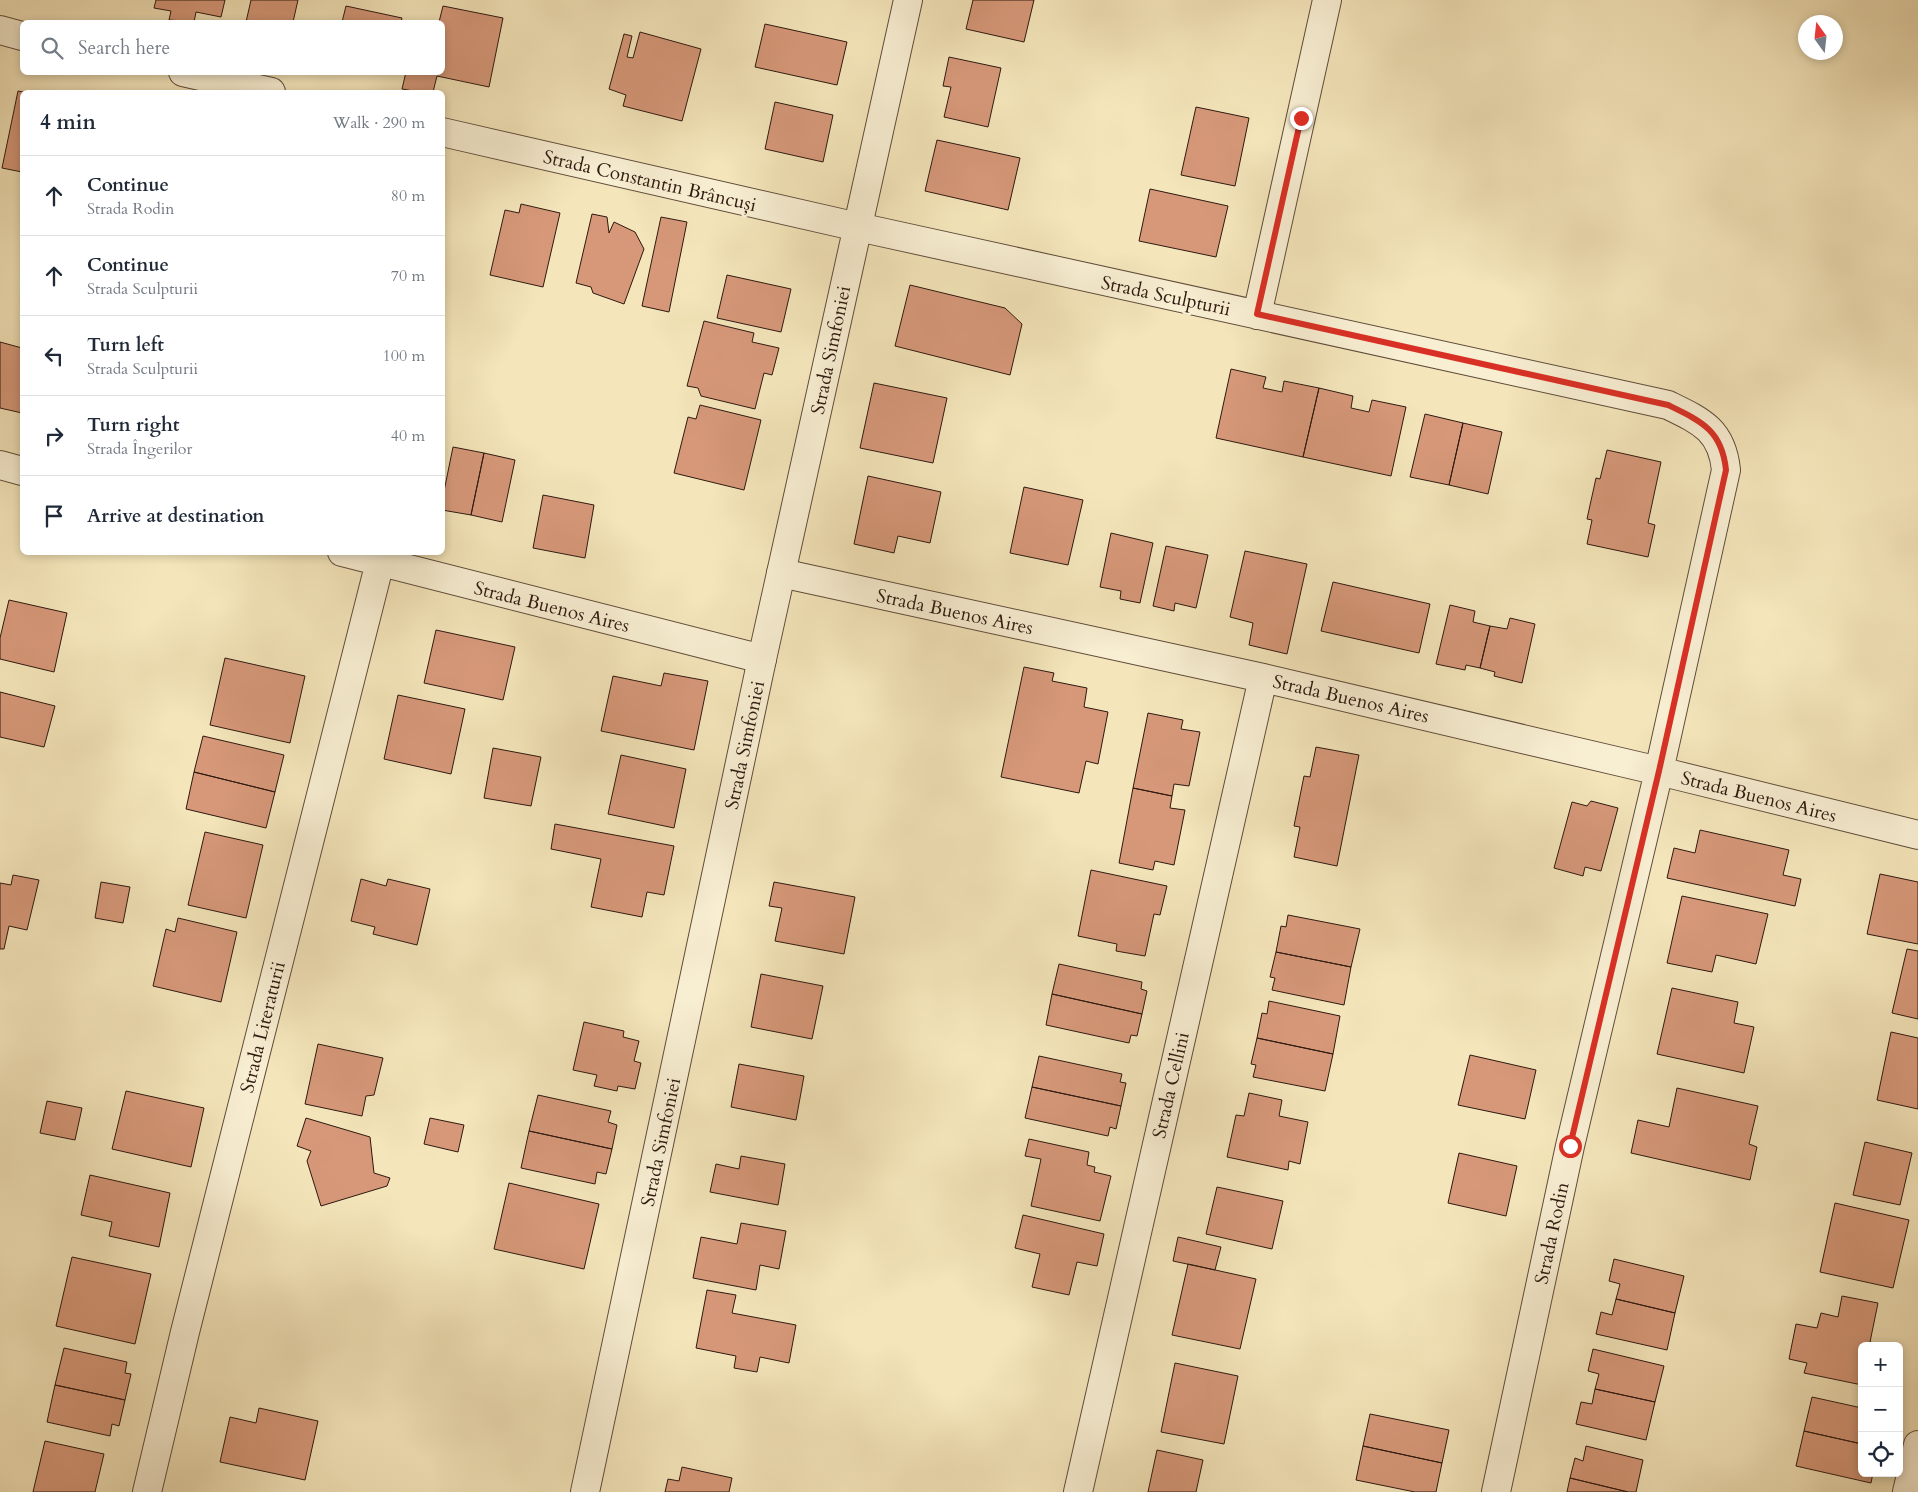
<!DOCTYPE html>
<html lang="en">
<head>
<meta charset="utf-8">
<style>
  body { margin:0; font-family:Cardo,serif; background:#f2f2f3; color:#1f2937 }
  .controls { position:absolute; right:15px; bottom:15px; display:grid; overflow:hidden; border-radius:8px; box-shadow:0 2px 8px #0003 }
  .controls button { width:45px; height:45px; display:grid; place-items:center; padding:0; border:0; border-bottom:1px solid #e0e1e3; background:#fff; color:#1f2937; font:25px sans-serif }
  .compass { position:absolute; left:1798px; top:15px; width:45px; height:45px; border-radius:50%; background:#fff; box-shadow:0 2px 8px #0003; rotate:345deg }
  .stop { position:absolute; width:15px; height:15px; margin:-11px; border:4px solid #d93025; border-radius:50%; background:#fff }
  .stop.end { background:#d93025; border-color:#fff; box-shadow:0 1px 5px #0008 }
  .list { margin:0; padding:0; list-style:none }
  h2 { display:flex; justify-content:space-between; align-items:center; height:65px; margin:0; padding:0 20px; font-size:21px }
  h2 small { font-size:16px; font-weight:400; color:#747a83 }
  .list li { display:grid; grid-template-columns:32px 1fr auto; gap:15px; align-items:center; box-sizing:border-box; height:80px; padding:0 20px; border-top:1px solid #e0e1e3 }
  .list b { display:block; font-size:19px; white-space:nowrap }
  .list p { margin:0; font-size:16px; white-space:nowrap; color:#747a83 }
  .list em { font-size:16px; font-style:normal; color:#747a83 }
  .icon { flex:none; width:28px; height:28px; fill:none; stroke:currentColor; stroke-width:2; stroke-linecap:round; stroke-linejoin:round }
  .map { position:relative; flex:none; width:1918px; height:1492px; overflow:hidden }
  .search { position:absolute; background:#fff; box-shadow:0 2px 8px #0003; left:20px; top:20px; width:425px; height:55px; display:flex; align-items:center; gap:12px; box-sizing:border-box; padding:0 18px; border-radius:8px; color:#747a83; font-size:19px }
  .panel { position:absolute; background:#fff; box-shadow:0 2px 8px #0003; left:20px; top:90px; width:425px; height:465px; border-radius:8px }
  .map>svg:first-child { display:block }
  .building { fill:#d69879; stroke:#2e1910 }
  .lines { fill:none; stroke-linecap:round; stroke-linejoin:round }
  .minor-casing { stroke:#604c3a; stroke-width:30 }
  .tertiary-casing { stroke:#604c3a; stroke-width:30 }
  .minor { stroke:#f8eed2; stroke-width:28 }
  .tertiary { stroke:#f8eed2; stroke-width:28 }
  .route { stroke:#d93025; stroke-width:6 }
  .labels { text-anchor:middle; stroke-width:5; stroke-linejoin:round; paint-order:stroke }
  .street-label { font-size:19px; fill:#2e1910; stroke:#f8eed2 }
</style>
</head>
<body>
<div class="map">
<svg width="1918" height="1492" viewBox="0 0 1918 1492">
  <rect width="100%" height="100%" fill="#f4e5ba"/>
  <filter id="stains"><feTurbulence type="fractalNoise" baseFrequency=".004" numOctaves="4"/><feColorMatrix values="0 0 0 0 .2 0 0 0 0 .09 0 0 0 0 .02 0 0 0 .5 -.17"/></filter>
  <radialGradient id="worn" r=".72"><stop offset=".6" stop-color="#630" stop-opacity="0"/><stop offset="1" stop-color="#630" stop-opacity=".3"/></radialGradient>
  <path class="building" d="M 156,0 L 225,0 L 221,17 L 196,12 L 194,22 L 169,20 L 171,11 L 154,8 Z
    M 251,0 L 298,0 L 293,22 L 246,22 Z
    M 973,0 L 1034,0 L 1024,42 L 966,29 Z
    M 346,6 L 402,18 L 401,22 L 342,22 Z
    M 443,6 L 503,18 L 489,87 L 437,76 L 433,92 L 419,92 L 402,89 L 406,72 L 442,72 L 442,22 L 439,22 Z
    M 765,24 L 847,42 L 837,85 L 755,67 Z
    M 640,32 L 701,49 L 682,121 L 623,106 L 626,95 L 609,89 L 624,34 L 632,36 L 627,57 L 633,58 Z
    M 949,57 L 1001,68 L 988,127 L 944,117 L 951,87 L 943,86 Z
    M 18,91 L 23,92 L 22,172 L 2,168 Z
    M 775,102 L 833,115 L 823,162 L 765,149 Z
    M 1196,107 L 1249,118 L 1235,186 L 1181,175 Z
    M 937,140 L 1020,158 L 1008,210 L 925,191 Z
    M 1150,189 L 1228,206 L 1216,257 L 1139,241 Z
    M 521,204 L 560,213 L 543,287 L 490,275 L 505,210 L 519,213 Z
    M 592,214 L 607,217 L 609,233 L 614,222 L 635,232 L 644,249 L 624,304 L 593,293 L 591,287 L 576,283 Z
    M 661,217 L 687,222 L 669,312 L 642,306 Z
    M 727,275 L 791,289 L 781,332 L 717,318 Z
    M 910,285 L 1005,308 L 1022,324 L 1010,375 L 895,346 Z
    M 704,321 L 754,333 L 752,342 L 779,348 L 772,375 L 764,373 L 755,409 L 701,396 L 698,388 L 687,386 Z
    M 0,342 L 22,348 L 22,413 L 0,408 Z
    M 1231,369 L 1266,377 L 1263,388 L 1282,392 L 1284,381 L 1319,388 L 1303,457 L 1216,438 Z
    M 874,383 L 947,398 L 933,463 L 860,448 Z
    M 1319,388 L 1353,396 L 1351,408 L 1369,412 L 1372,400 L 1406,407 L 1391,476 L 1303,457 Z
    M 700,405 L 761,420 L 744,490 L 674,473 L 688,417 L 696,419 Z
    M 1425,414 L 1463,423 L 1449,485 L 1410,477 Z
    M 1463,423 L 1502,432 L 1488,494 L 1449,485 Z
    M 453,447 L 484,453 L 471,515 L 442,510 L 442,501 Z
    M 1607,450 L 1661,462 L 1648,523 L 1655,525 L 1648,557 L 1587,544 L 1592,520 L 1587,519 L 1596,478 L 1600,479 Z
    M 484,453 L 515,460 L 502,522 L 471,515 Z
    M 868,476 L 941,492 L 930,543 L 898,536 L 894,553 L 854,544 Z
    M 1024,487 L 1083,500 L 1068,565 L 1010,553 Z
    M 543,495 L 594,505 L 585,558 L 533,548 Z
    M 1111,533 L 1153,543 L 1140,603 L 1120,599 L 1121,591 L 1100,587 Z
    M 1166,546 L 1208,555 L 1196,608 L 1175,603 L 1174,611 L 1153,606 Z
    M 1245,551 L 1307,564 L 1287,654 L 1249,645 L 1253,623 L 1230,617 Z
    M 1333,582 L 1430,604 L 1419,653 L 1321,631 Z
    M 9,600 L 67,613 L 54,672 L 0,659 L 0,638 Z
    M 1450,605 L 1475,611 L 1473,622 L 1490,626 L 1480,668 L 1466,665 L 1465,670 L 1436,664 Z
    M 1510,618 L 1535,624 L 1522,683 L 1494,676 L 1495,672 L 1480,668 L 1490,626 L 1507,629 Z
    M 436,630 L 515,647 L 503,700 L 424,683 Z
    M 225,658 L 305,676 L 290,743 L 210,725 Z
    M 1024,667 L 1054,673 L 1052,681 L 1087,688 L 1084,707 L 1108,712 L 1098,764 L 1086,761 L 1079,793 L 1001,777 Z
    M 664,673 L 708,681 L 694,750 L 601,731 L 613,676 L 661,686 Z
    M 0,692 L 55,706 L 44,747 L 0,737 Z
    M 398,695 L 465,709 L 451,774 L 384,759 Z
    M 1148,713 L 1183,720 L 1181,729 L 1200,732 L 1189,786 L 1174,784 L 1172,796 L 1133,788 Z
    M 203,736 L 284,755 L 275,792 L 194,772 Z
    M 1316,747 L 1359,755 L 1337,866 L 1294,857 L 1300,827 L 1294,826 L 1304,776 L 1310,777 Z
    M 493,748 L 541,757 L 531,806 L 484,798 Z
    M 621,755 L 686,769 L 674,828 L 608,814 Z
    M 194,772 L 275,792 L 266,828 L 186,809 Z
    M 1133,788 L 1172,796 L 1170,808 L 1185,810 L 1174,865 L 1155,861 L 1153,870 L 1119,863 Z
    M 1591,801 L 1618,808 L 1601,871 L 1585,867 L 1583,876 L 1554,868 L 1572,802 L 1587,806 Z
    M 555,824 L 674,846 L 664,895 L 647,892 L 642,917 L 591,907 L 601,859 L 551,849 Z
    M 1700,830 L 1789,850 L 1783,875 L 1801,879 L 1795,906 L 1667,878 L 1674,848 L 1695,853 Z
    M 205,832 L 263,845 L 246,918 L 188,905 Z
    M 1091,870 L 1167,886 L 1160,915 L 1154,914 L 1145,956 L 1116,951 L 1117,944 L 1078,936 Z
    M 1880,874 L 1918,882 L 1918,944 L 1867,934 Z
    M 13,875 L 39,880 L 27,930 L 9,926 L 4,949 L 0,949 L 0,883 L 11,885 Z
    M 361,879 L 386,886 L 388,879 L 430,889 L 417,945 L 373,934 L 375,927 L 351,921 Z
    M 101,882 L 130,887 L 123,923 L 95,918 Z
    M 774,882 L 855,897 L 844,954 L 775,941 L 782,908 L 769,906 Z
    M 1682,896 L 1768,914 L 1756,964 L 1716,955 L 1712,972 L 1667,963 Z
    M 1288,915 L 1360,929 L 1351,967 L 1276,952 L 1281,926 L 1286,927 Z
    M 178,918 L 237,932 L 221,1002 L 153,986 L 166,929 L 175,932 Z
    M 1907,949 L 1918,951 L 1918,1019 L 1892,1013 Z
    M 1276,952 L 1351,967 L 1344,1005 L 1272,990 L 1275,978 L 1270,977 Z
    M 1059,964 L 1142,982 L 1141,989 L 1147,991 L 1142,1014 L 1052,994 Z
    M 761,974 L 823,986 L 812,1039 L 751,1027 Z
    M 1672,988 L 1738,1002 L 1734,1023 L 1754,1027 L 1744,1073 L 1657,1054 Z
    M 1052,994 L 1142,1014 L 1137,1036 L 1131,1035 L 1129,1043 L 1046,1025 Z
    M 1269,1001 L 1340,1016 L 1333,1054 L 1257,1038 L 1262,1013 L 1267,1014 Z
    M 584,1022 L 624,1031 L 623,1037 L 639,1041 L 634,1061 L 641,1063 L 635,1089 L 618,1086 L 617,1091 L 594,1086 L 597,1075 L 573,1070 Z
    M 1891,1032 L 1918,1038 L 1918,1109 L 1877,1100 Z
    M 1257,1038 L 1333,1054 L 1325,1091 L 1253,1077 L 1256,1065 L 1251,1064 Z
    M 318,1044 L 383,1058 L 374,1095 L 366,1096 L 362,1116 L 305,1104 Z
    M 1470,1055 L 1536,1070 L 1525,1119 L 1458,1105 Z
    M 1039,1056 L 1122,1074 L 1120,1082 L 1126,1083 L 1121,1106 L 1032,1087 Z
    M 739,1064 L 804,1076 L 796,1120 L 731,1107 Z
    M 1032,1087 L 1121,1106 L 1116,1129 L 1110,1127 L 1108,1136 L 1025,1118 Z
    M 1677,1088 L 1758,1106 L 1749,1144 L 1757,1147 L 1750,1180 L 1631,1153 L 1638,1120 L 1669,1127 Z
    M 126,1091 L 204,1108 L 191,1167 L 112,1149 Z
    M 1249,1093 L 1282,1100 L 1279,1116 L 1308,1122 L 1300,1164 L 1289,1161 L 1288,1170 L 1227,1157 L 1236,1115 L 1244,1116 Z
    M 538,1095 L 611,1111 L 608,1122 L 617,1125 L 612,1149 L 529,1131 Z
    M 47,1101 L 82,1108 L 75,1140 L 40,1133 Z
    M 306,1118 L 370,1137 L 374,1173 L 390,1178 L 387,1186 L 321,1206 L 307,1161 L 311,1151 L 297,1146 Z
    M 430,1118 L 464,1125 L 458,1152 L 424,1144 Z
    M 529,1131 L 612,1149 L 606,1174 L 597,1172 L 595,1184 L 521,1168 Z
    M 1029,1139 L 1089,1152 L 1087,1165 L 1095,1167 L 1094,1172 L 1111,1176 L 1100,1221 L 1031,1206 L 1041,1159 L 1025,1156 Z
    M 1865,1142 L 1912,1153 L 1900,1205 L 1853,1195 Z
    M 1459,1153 L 1517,1166 L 1506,1216 L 1448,1203 Z
    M 741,1156 L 785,1164 L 778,1205 L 710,1192 L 716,1164 L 739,1169 Z
    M 90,1175 L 170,1193 L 159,1247 L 109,1236 L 112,1222 L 81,1215 Z
    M 509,1183 L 599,1204 L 584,1269 L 494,1249 Z
    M 1217,1187 L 1283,1201 L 1272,1249 L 1206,1234 Z
    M 1835,1203 L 1909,1220 L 1893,1288 L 1820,1272 Z
    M 1023,1215 L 1104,1234 L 1097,1266 L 1077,1262 L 1069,1295 L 1032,1287 L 1040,1254 L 1015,1248 Z
    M 741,1223 L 786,1231 L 779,1269 L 760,1265 L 756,1290 L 693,1278 L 701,1237 L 737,1244 Z
    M 1178,1237 L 1221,1247 L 1215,1270 L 1173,1261 Z
    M 72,1257 L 151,1274 L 135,1344 L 56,1326 Z
    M 1614,1259 L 1684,1276 L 1675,1313 L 1616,1299 L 1620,1284 L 1609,1281 Z
    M 1188,1264 L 1256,1279 L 1240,1349 L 1172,1335 Z
    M 707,1290 L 736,1295 L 732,1313 L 796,1325 L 789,1363 L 760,1357 L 757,1372 L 734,1368 L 736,1356 L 696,1348 Z
    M 1842,1296 L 1878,1303 L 1870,1342 L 1888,1346 L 1862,1346 L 1862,1385 L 1804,1373 L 1807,1363 L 1789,1359 L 1796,1324 L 1817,1328 L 1821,1313 L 1838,1317 Z
    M 1616,1299 L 1675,1313 L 1667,1350 L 1596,1334 L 1601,1312 L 1612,1315 Z
    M 64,1348 L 127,1362 L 125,1373 L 131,1374 L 125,1400 L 55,1385 Z
    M 1593,1349 L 1664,1366 L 1655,1402 L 1595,1389 L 1599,1374 L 1588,1371 Z
    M 1175,1363 L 1238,1376 L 1224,1444 L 1161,1432 Z
    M 55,1385 L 125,1400 L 119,1426 L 112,1424 L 110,1436 L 47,1422 Z
    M 1595,1389 L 1655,1402 L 1646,1440 L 1576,1424 L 1581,1402 L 1592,1404 Z
    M 1812,1397 L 1862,1408 L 1862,1444 L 1804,1431 Z
    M 259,1408 L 318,1421 L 305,1480 L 220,1462 L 230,1417 L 256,1423 Z
    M 1370,1414 L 1449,1430 L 1442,1463 L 1363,1446 Z
    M 1804,1431 L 1862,1444 L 1862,1473 L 1873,1473 L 1871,1483 L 1796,1466 Z
    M 45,1441 L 104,1454 L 95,1492 L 33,1492 Z
    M 1363,1446 L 1442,1463 L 1436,1492 L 1415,1492 L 1356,1480 Z
    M 1586,1446 L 1643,1460 L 1636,1492 L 1628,1492 L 1570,1478 L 1575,1458 L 1583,1461 Z
    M 1157,1450 L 1203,1460 L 1196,1492 L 1148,1492 Z
    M 682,1467 L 732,1478 L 729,1492 L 665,1492 L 668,1479 L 679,1481 Z
    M 1570,1478 L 1628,1492 L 1567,1492 Z"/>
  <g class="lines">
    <g class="minor-casing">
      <path id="minor" d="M 0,30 L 22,36
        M 183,72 L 271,92
        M 442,132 L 858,227 L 1668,405 C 1701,421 1722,430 1726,470 L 1659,771 L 1570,1146 L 1496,1492
        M 1257,315 L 1327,0
        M 0,465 L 22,471
        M 342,552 L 762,659
        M 781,573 L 1263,678 L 1659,771 L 1918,835
        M 147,1492 L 185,1332 L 380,562
        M 1078,1492 L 1263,678
        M 1907,1492 L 1918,1445"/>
    </g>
    <g class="tertiary-casing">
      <path id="tertiary" d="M 585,1492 L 762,659 L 908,0"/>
    </g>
    <use href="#minor" class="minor"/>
    <use href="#tertiary" class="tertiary"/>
  </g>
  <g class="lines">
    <path class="route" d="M 1301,118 L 1257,314 L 1668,405 C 1701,421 1722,430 1726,470 L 1659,771 L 1570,1146"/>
  </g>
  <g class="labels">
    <g class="street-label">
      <text transform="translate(650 180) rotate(13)" y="7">Strada Constantin Brâncuși</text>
      <text transform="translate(1166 295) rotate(12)" y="7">Strada Sculpturii</text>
      <text transform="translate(830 350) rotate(-78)" y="7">Strada Simfoniei</text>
      <text transform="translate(552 606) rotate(14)" y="7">Strada Buenos Aires</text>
      <text transform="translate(955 611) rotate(12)" y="7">Strada Buenos Aires</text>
      <text transform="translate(1351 698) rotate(13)" y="7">Strada Buenos Aires</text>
      <text transform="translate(744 745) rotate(-78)" y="7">Strada Simfoniei</text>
      <text transform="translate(1759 796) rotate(14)" y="7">Strada Buenos Aires</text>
      <text transform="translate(262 1027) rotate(-76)" y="7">Strada Literaturii</text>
      <text transform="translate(1170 1085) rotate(-77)" y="7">Strada Cellini</text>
      <text transform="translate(660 1142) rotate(-78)" y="7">Strada Simfoniei</text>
      <text transform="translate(1551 1233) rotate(-78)" y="7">Strada Rodin</text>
    </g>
  </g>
  <rect width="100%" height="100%" filter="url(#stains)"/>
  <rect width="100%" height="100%" fill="url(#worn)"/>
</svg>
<div class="controls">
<button>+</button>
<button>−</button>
<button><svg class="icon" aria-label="locate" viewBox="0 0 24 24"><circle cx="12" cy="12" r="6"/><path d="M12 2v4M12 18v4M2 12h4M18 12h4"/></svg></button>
</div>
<svg class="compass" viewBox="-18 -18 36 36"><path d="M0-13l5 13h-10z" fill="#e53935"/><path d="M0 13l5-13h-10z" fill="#747a83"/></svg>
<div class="stop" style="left:1570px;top:1146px"></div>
<div class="stop end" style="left:1301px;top:118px"></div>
<div class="search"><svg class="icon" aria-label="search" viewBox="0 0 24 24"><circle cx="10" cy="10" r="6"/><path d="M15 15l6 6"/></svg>Search here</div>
<section class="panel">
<h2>4 min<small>Walk · 290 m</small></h2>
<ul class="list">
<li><svg class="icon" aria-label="ahead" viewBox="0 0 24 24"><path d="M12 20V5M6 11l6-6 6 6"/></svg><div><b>Continue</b><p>Strada Rodin</p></div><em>80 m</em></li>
<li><svg class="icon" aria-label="ahead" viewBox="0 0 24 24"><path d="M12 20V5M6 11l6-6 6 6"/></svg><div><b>Continue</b><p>Strada Sculpturii</p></div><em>70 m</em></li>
<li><svg class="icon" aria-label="left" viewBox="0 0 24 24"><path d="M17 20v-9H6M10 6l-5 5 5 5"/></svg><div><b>Turn left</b><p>Strada Sculpturii</p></div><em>100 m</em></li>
<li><svg class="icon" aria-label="right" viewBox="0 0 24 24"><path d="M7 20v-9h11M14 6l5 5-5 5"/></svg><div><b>Turn right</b><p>Strada Îngerilor</p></div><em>40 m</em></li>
<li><svg class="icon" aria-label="arrive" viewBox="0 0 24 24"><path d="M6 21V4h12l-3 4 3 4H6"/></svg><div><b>Arrive at destination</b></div></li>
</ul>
</section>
</div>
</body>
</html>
